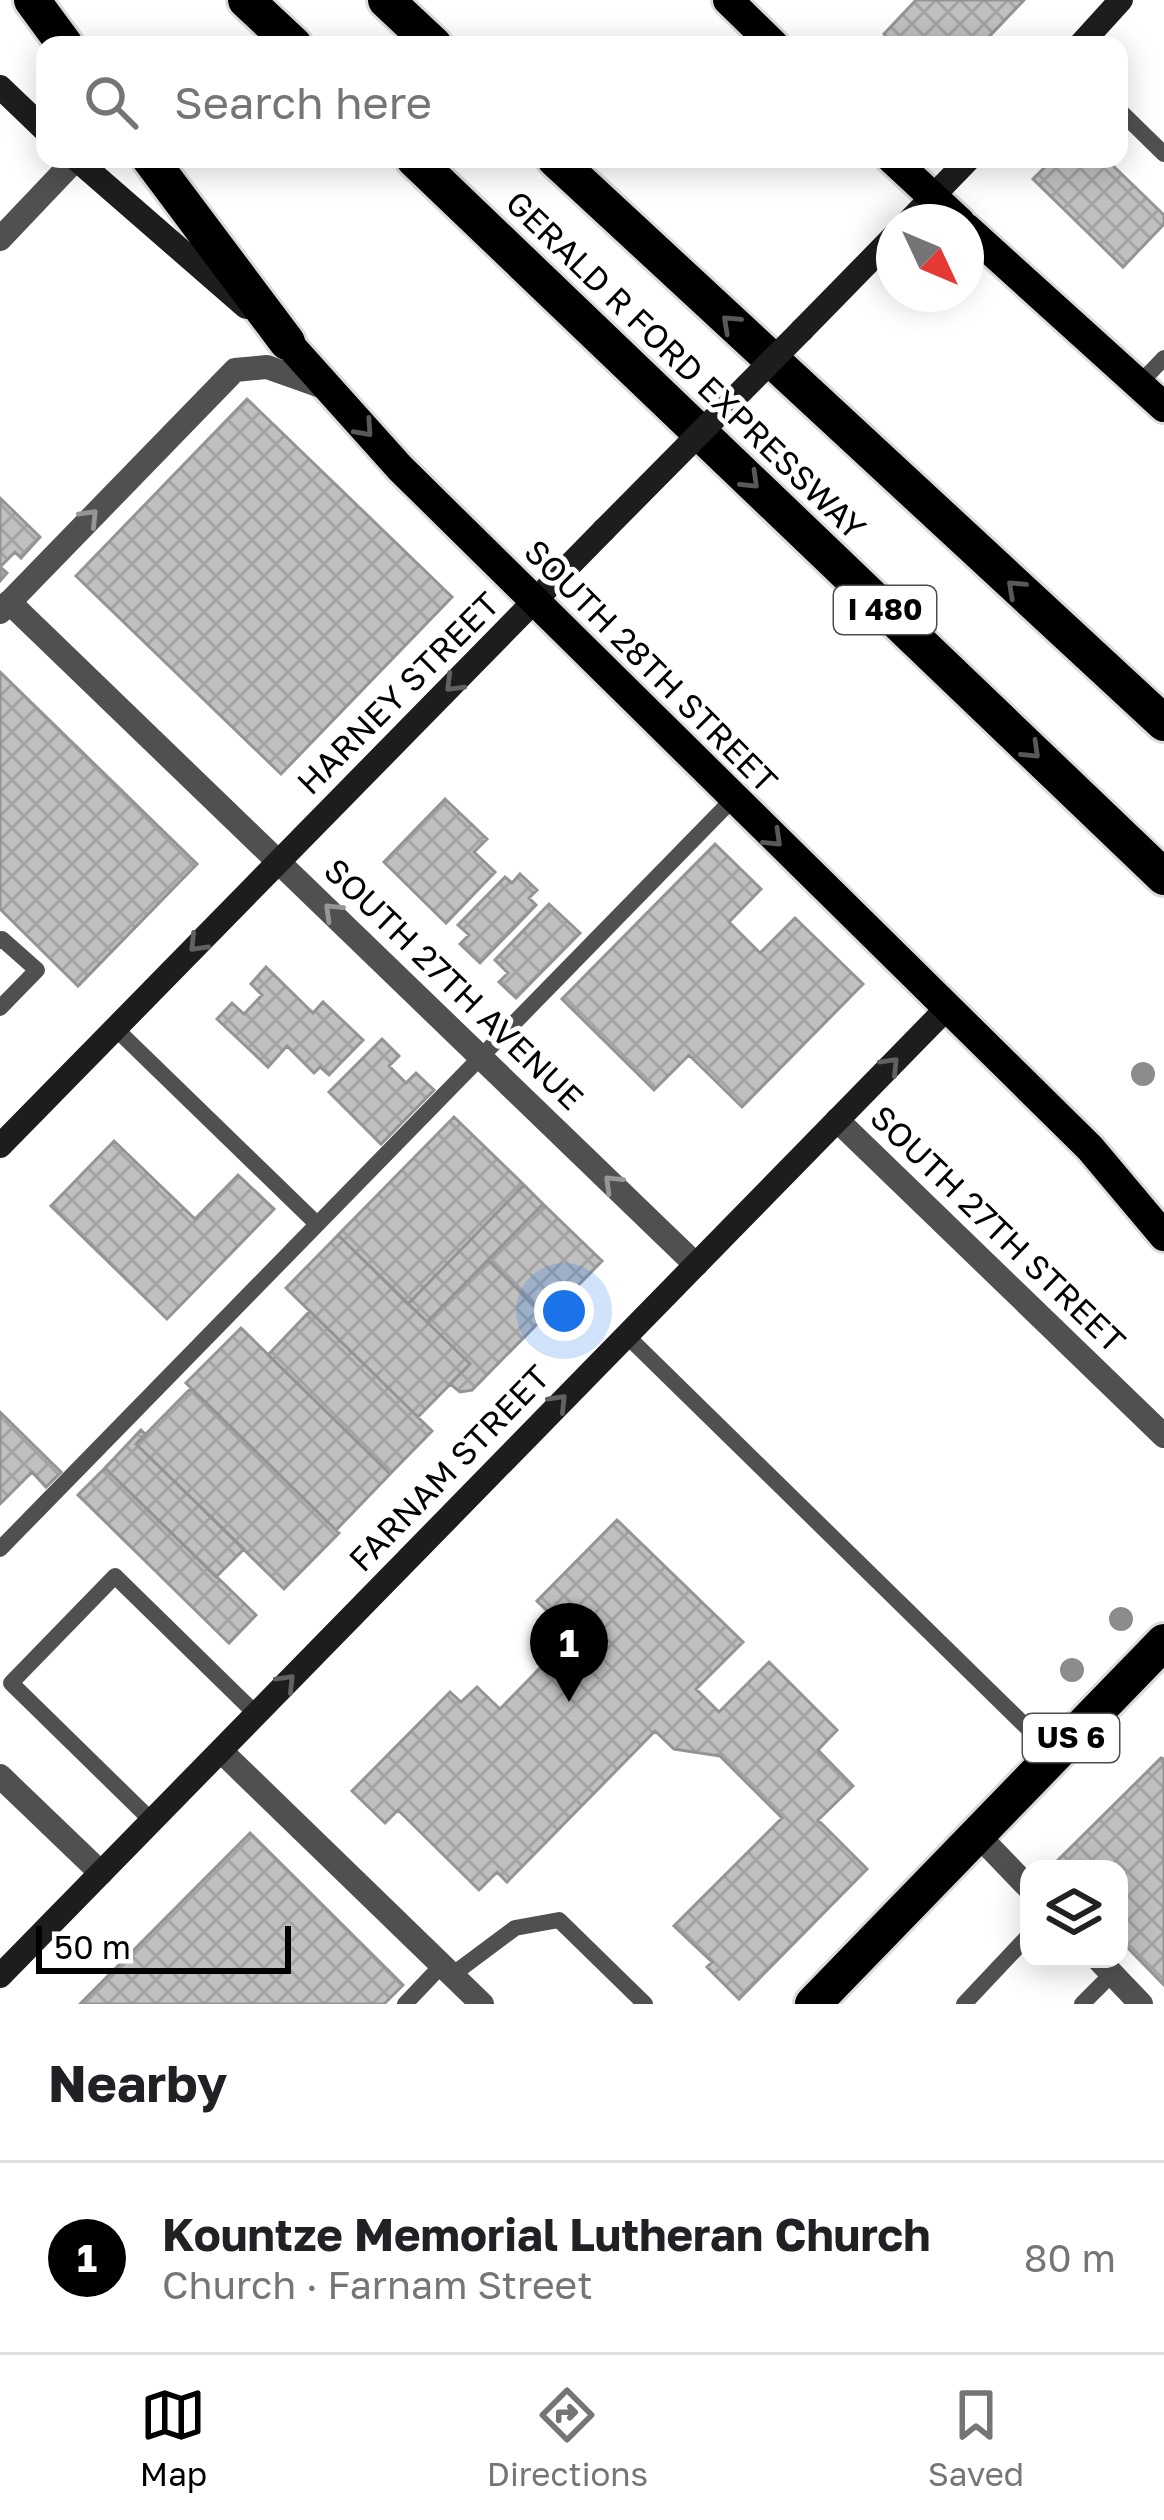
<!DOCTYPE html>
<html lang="en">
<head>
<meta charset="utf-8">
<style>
  body { margin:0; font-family:"Golos Text",sans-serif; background:#f2f2f2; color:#202124 }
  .controls { position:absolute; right:36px; bottom:36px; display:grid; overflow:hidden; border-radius:24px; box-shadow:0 6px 30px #0003 }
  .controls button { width:108px; height:108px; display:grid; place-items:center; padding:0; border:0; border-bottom:3px solid #e0e0e0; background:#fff; color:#202124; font:60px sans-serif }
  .compass { position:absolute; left:876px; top:204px; width:108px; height:108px; border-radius:50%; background:#fff; box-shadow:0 6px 30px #0003; rotate:134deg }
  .scale { position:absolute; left:36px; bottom:30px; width:255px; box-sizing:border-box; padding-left:12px; border:6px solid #000; border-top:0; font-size:33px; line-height:42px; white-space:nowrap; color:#000; -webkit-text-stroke:9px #fff; paint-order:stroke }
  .you { position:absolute; left:564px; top:1311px; width:42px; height:42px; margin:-30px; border:9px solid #fff; border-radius:50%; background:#1a73e8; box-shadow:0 0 0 18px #1a73e833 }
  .badge { display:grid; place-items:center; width:78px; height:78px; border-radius:50%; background:#000; color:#fff; font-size:39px; font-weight:700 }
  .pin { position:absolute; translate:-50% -99px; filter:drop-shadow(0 3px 6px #0008) }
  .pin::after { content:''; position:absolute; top:63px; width:42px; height:36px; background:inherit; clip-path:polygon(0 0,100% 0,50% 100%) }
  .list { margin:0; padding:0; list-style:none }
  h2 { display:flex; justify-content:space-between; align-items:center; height:156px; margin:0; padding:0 48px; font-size:51px }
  h2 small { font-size:39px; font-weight:400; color:#757577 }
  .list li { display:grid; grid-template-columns:78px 1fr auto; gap:36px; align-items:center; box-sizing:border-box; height:192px; padding:0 48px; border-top:3px solid #e0e0e0 }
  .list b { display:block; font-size:45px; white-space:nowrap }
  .list p { margin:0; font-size:39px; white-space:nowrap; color:#757577 }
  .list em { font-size:39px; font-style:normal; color:#757577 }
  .icon { flex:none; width:66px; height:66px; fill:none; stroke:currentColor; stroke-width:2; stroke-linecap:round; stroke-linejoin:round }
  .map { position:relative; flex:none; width:1164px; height:2004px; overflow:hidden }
  .search { position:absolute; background:#fff; box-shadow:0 6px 30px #0003; left:36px; right:36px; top:36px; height:132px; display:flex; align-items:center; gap:30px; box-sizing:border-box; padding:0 42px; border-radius:24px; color:#757577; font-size:45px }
  .sheet { height:348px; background:#fff }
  nav { display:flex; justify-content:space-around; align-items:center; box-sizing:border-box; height:168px; border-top:3px solid #e0e0e0; background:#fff; font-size:33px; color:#757577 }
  nav a { display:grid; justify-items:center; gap:6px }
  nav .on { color:#000 }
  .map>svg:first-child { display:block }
  .building { fill:url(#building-cross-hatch); stroke:#949494; stroke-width:3 }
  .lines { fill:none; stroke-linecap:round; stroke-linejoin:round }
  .primary-casing { stroke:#dbdbdb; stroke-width:36 }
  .highway-casing { stroke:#dbdbdb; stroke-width:42 }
  .lane { stroke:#505050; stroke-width:16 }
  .street { stroke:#505050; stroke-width:24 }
  .secondary { stroke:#1d1d1d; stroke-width:24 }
  .primary { stroke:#000; stroke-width:30 }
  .highway { stroke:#000; stroke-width:36 }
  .secondary-bridge { stroke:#1d1d1d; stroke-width:24 }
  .tree { fill:#8c8c8c }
  .oneway { stroke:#595959 }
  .oneway2 { stroke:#969696 }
  .oneway3 { stroke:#616161 }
  .labels { text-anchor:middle; stroke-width:10; stroke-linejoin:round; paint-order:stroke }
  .shield { fill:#fff; stroke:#4c4c4c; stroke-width:3 }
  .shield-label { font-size:30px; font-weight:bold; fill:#000 }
  .street-label { font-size:33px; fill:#000; stroke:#fff }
</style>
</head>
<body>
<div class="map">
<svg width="1164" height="2004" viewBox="0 0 1164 2004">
  <defs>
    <pattern id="building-cross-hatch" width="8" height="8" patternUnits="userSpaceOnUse" patternTransform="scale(3)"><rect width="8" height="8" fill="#c0c0c0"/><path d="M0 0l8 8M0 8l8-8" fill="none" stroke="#a3a3a3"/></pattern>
  </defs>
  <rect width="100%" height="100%" fill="#fff"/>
  <path class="building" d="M 916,0 L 1024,0 L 981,45 L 895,45 L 884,34 Z
    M 1053,159 L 1106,159 L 1164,215 L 1164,224 L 1123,267 L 1033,179 Z
    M 247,399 L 452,597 L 281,774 L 76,576 Z
    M 0,498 L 40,537 L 21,558 L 15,552 L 0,567 L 7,573 L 0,581 Z
    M 0,672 L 197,864 L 78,986 L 0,909 Z
    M 445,799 L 487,839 L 474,852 L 495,872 L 446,923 L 384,862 Z
    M 715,844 L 761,889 L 729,922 L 760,953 L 795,918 L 863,984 L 742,1107 L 689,1055 L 654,1090 L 562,999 Z
    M 520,874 L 537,890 L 529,898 L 536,905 L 480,963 L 460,944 L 469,935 L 458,925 L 505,877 L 512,883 Z
    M 549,904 L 580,933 L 516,998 L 499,982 L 508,973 L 495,960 Z
    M 266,967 L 313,1013 L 323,1002 L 363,1040 L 329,1075 L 320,1067 L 314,1073 L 287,1046 L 268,1067 L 217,1019 L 232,1003 L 244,1014 L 262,995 L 251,984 Z
    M 382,1039 L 399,1056 L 389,1066 L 406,1083 L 416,1073 L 434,1090 L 381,1144 L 329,1092 Z
    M 454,1117 L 524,1185 L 408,1304 L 338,1235 Z
    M 114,1141 L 195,1219 L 238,1175 L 274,1209 L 167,1319 L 51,1206 Z
    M 524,1185 L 543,1204 L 427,1322 L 408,1304 Z
    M 543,1204 L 602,1261 L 546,1318 L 488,1260 Z
    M 338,1235 L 470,1364 L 418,1417 L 286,1288 Z
    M 488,1260 L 545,1316 L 472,1390 L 460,1392 L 450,1384 L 470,1364 L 427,1322 Z
    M 310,1311 L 432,1431 L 390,1474 L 268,1355 Z
    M 241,1328 L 390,1474 L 336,1530 L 186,1383 Z
    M 191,1388 L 339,1533 L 284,1589 L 136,1444 Z
    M 0,1412 L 61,1472 L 46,1487 L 32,1472 L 0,1504 Z
    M 141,1430 L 146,1435 L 136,1444 L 244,1549 L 216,1577 L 105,1468 Z
    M 105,1468 L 256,1615 L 229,1643 L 78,1495 Z
    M 617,1520 L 743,1642 L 696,1689 L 719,1712 L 769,1662 L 837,1730 L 818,1750 L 853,1786 L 818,1820 L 867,1869 L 739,1999 L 707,1967 L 712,1962 L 674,1926 L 782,1818 L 720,1756 L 674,1749 L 655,1731 L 507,1882 L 497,1872 L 479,1890 L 398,1810 L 385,1823 L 352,1791 L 450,1692 L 461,1702 L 477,1687 L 500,1709 L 572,1635 L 537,1601 Z
    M 1161,1758 L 1164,1759 L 1164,1985 L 1119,1939 L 1119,1869 L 1049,1869 Z
    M 250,1833 L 403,1985 L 384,2004 L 80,2004 Z"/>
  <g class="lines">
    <g class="primary-casing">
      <path id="primary" d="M 728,0 L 774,45
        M 892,159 L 960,222
        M 966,228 L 1164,407
        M 287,342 L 400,468 L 1090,1148 L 1164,1236"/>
    </g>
    <g class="highway-casing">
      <path id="highway" d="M 32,0 L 65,45
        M 246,0 L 294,45
        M 386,0 L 434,45
        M 150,159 L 287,342
        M 414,159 L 1164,877
        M 555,159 L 1164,723
        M 813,2004 L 1164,1642"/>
    </g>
    <path class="lane" d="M 1119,110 L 1164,154
      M 1139,384 L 1164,358
      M 0,941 L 2,939 L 37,970 L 0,1008
      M 115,1028 L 317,1224
      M 625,1334 L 1055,1755
      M 0,1549 L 733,799
      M 152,1821 L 11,1683 L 115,1576 L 256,1714
      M 452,1975 L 515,1928 L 559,1920 L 645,2004
      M 405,2004 L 442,1965
      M 964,2004 L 1029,1935
      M 1082,2004 L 1112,1974"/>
    <path class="street" d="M 0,239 L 76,159
      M 9,602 L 696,1265
      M 0,612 L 235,370 L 267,367 L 329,389
      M 837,1120 L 1164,1436
      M 221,1751 L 482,2004
      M 0,1776 L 101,1873
      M 977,1834 L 1029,1888
      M 1098,1959 L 1141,2004"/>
    <path class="secondary" d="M 1080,45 L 1121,0
      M 0,87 L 45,130
      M 76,159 L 246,307
      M 908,222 L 969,159
      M 802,330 L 894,236
      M 0,1146 L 604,530
      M 0,1976 L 947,1008"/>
    <use href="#primary" class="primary"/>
    <use href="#highway" class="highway"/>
    <path class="secondary-bridge" d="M 604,530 L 802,330"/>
  </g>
  <g class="tree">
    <circle cx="1143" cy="1074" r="12"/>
    <circle cx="1121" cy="1619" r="12"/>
    <circle cx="1072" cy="1670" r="12"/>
  </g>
  <defs><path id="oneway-chevron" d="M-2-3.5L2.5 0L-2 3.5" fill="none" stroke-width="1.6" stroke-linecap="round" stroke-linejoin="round" transform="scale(3)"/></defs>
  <g class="oneway">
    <use href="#oneway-chevron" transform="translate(730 323) rotate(-137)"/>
    <use href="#oneway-chevron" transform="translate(365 429) rotate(48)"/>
    <use href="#oneway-chevron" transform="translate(751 481) rotate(44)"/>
    <use href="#oneway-chevron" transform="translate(1015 588) rotate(-137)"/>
    <use href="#oneway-chevron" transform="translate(1032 751) rotate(44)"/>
    <use href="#oneway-chevron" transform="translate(774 839) rotate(44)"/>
  </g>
  <g class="oneway2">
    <use href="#oneway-chevron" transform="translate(90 517) rotate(-46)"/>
    <use href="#oneway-chevron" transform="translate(332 911) rotate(-136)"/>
    <use href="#oneway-chevron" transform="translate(612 1183) rotate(-136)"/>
  </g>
  <g class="oneway3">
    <use href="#oneway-chevron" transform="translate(453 684) rotate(135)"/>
    <use href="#oneway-chevron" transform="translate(197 944) rotate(134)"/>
    <use href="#oneway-chevron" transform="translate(891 1065) rotate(-46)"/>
    <use href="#oneway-chevron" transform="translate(559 1402) rotate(-46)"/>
    <use href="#oneway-chevron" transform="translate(287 1682) rotate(-46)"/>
  </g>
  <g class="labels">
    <g class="shield">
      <rect x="834" y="586" width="102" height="48" rx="9"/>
      <rect x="1023" y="1714" width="96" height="48" rx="9"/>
    </g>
    <g class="shield-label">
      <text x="885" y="620">I 480</text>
      <text x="1071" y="1748">US 6</text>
    </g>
    <g class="street-label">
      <text transform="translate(686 365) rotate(44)" y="12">GERALD R FORD EXPRESSWAY</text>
      <text transform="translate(651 666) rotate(45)" y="12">SOUTH 28TH STREET</text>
      <text transform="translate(398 693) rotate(-45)" y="12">HARNEY STREET</text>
      <text transform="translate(454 984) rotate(44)" y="12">SOUTH 27TH AVENUE</text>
      <text transform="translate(998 1229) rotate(44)" y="12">SOUTH 27TH STREET</text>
      <text transform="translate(449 1468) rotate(-46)" y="12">FARNAM STREET</text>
    </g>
  </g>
</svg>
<div class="controls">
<button><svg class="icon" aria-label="layers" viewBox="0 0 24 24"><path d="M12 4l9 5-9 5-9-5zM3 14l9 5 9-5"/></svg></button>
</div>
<svg class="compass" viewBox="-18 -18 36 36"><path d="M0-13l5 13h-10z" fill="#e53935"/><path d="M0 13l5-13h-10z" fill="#757577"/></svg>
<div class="scale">50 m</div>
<div class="you"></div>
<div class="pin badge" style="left:569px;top:1702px">1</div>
<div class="search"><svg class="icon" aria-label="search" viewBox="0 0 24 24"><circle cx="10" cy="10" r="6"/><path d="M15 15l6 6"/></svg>Search here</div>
</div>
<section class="sheet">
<h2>Nearby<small></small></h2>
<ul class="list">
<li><span class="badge">1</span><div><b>Kountze Memorial Lutheran Church</b><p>Church · Farnam Street</p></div><em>80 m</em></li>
</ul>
</section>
<nav>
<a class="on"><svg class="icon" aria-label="map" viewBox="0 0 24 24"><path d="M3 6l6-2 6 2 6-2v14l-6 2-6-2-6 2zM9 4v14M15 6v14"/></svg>Map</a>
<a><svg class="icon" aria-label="directions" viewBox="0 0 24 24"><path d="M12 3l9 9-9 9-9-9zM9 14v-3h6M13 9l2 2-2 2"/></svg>Directions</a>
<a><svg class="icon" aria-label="saved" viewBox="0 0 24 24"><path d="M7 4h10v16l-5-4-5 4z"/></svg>Saved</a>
</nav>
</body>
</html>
